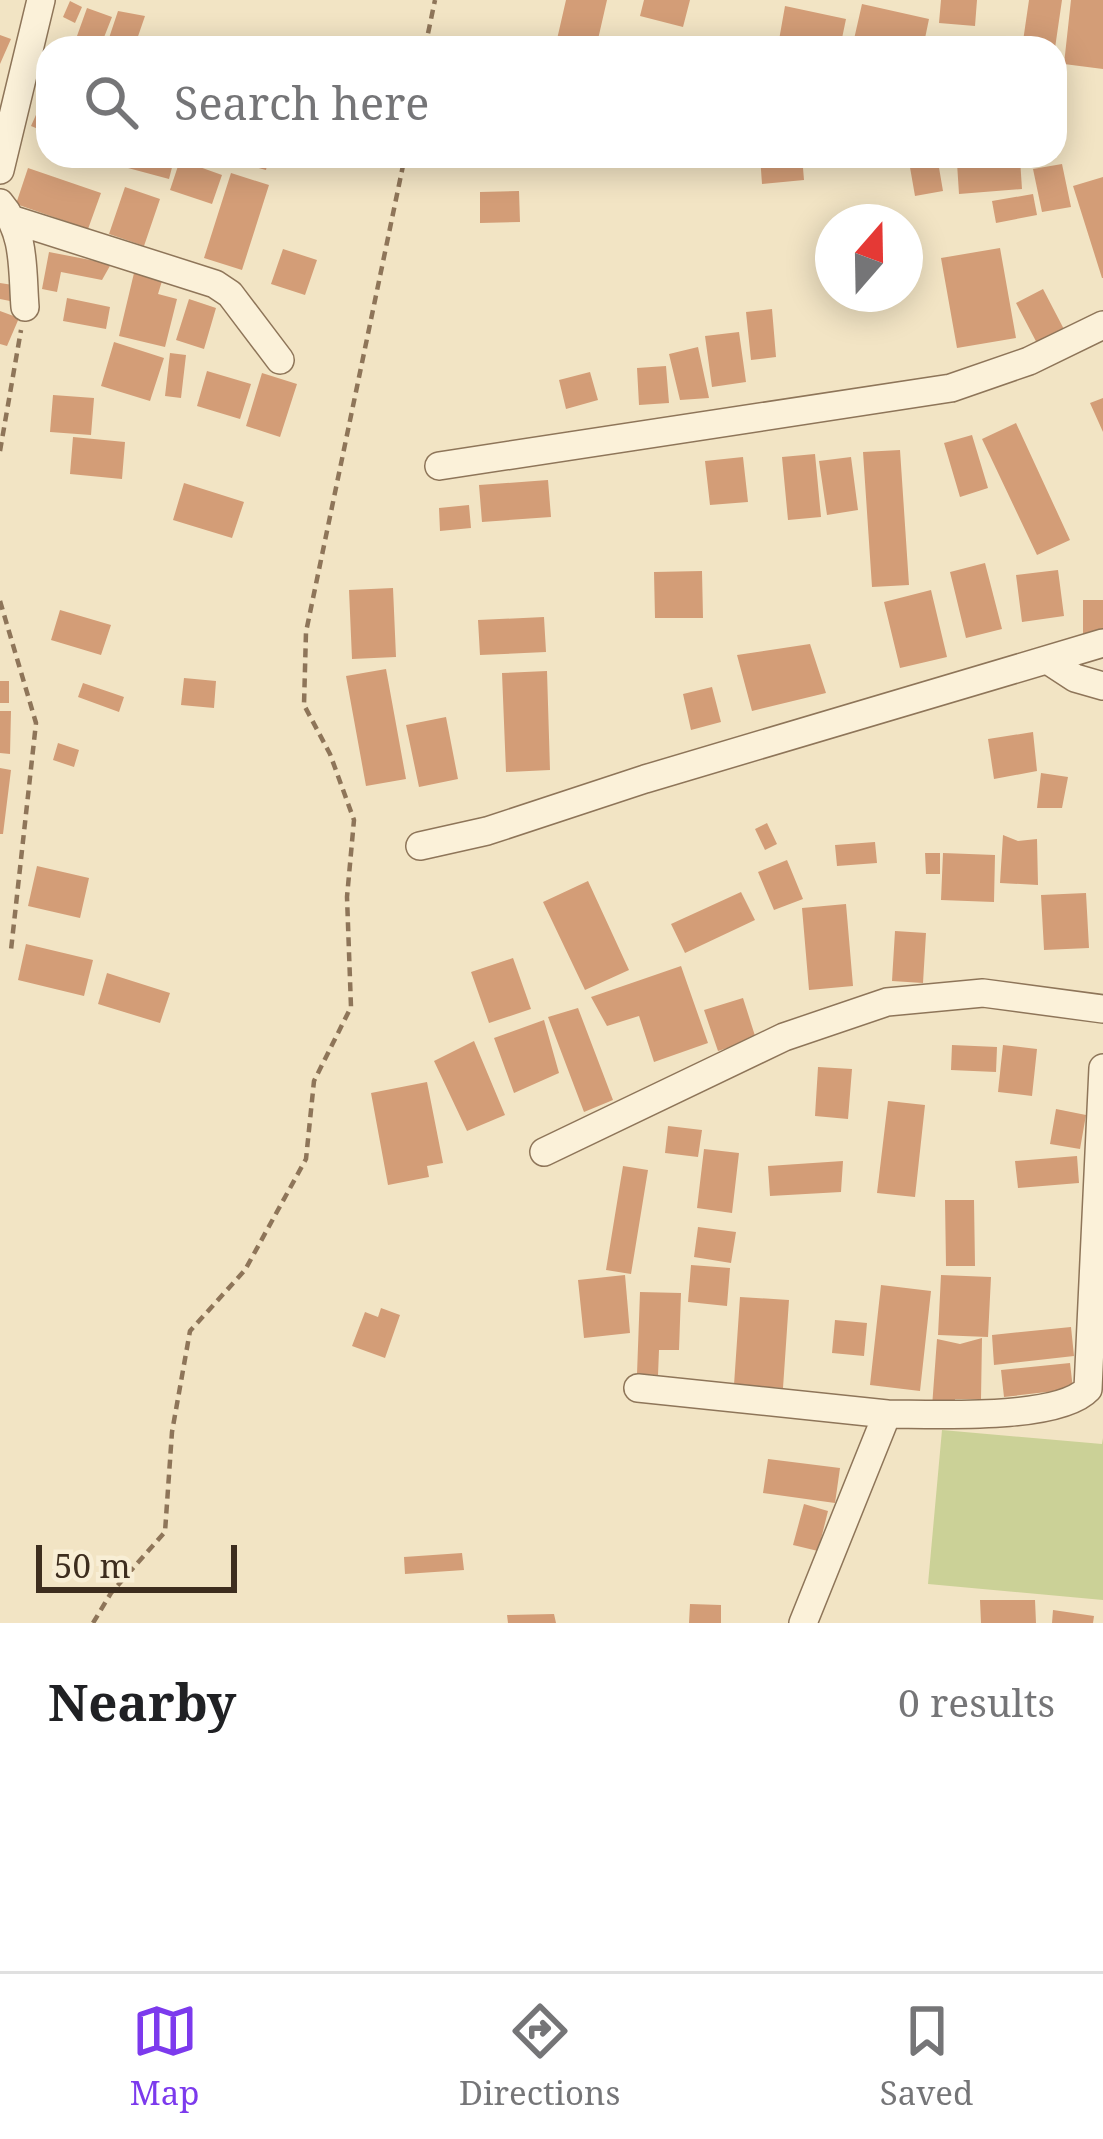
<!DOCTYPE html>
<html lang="en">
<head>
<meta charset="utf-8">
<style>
  body { margin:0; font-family:"Noto Serif",serif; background:#f2f2f2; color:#202124 }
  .compass { position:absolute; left:815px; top:204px; width:108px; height:108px; border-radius:50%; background:#fff; box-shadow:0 6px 30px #0003; rotate:20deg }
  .scale { position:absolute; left:36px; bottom:30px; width:201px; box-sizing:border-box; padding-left:12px; border:6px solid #3d2d1e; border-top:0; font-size:33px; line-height:42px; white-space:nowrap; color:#3d2d1e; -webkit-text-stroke:9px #f8eed5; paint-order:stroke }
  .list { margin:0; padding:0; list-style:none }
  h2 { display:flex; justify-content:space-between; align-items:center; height:156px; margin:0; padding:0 48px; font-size:51px }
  h2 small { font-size:39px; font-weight:400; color:#757577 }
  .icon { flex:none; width:66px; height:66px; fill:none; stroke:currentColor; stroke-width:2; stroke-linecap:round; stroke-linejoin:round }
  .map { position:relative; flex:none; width:1103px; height:1623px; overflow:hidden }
  .search { position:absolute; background:#fff; box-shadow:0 6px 30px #0003; left:36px; right:36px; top:36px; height:132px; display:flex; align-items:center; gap:30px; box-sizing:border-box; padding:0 42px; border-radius:36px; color:#757577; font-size:45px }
  .sheet { height:348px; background:#fff }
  nav { display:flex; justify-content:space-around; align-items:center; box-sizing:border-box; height:168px; border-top:3px solid #e0e0e0; background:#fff; font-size:33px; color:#757577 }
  nav a { display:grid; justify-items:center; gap:6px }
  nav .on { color:#7c3aed }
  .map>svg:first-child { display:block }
  .green { fill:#cbd197 }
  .building { fill:#d39d77 }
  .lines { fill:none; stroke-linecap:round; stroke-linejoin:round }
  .minor-casing { stroke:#8e7559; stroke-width:30 }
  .path { stroke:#8e7559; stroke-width:4.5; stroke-dasharray:9 6; stroke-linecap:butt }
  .minor { stroke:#fbf1d9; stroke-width:27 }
</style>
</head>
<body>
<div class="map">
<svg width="1103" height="1623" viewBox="0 0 1103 1623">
  <rect width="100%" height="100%" fill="#f2e4c4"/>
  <path class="green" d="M 942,1430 L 1102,1444 L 1103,1438 L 1103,1600 L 928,1584 Z"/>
  <path class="building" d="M 566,0 L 607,0 L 596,48 L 555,48 Z
    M 644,0 L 690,0 L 683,27 L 640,16 Z
    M 941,0 L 977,0 L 975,26 L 939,23 Z
    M 1029,0 L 1062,0 L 1055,48 L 1022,48 Z
    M 1071,0 L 1103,0 L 1103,69 L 1064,64 Z
    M 70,1 L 82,7 L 75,23 L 63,17 Z
    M 862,4 L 929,19 L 923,48 L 852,48 Z
    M 785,6 L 846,19 L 840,48 L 779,40 Z
    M 87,8 L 112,17 L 101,45 L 77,36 Z
    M 118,11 L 145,16 L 134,48 L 106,47 Z
    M 0,35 L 11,39 L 0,64 Z
    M 48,88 L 48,133 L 31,126 Z
    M 132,156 L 175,156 L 169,179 L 128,168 Z
    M 195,156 L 231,156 L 229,166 Z
    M 235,156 L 269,156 L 266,170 L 234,161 Z
    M 760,156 L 802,156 L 804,180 L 762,184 Z
    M 908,156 L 937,156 L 943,191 L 915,196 Z
    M 1020,159 L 1022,189 L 959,194 L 957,163 Z
    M 180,160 L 222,175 L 212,204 L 170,190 Z
    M 1062,164 L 1071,207 L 1042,212 L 1033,169 Z
    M 28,168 L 101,193 L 88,229 L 16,204 Z
    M 231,173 L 269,185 L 242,270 L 204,258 Z
    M 1103,177 L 1103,278 L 1102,278 L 1073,186 Z
    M 125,187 L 160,199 L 144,246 L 109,234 Z
    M 519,191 L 520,222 L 480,223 L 480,192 Z
    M 1033,194 L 1037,215 L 996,223 L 992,201 Z
    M 914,245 L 919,279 L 905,281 L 905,246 Z
    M 1000,248 L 1016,338 L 957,348 L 941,258 Z
    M 283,249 L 317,260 L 305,295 L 271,284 Z
    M 49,252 L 111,264 L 102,280 L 61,272 L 57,292 L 42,289 Z
    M 134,273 L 162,281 L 158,294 L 177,299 L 165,347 L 119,336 Z
    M 0,283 L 13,285 L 10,301 L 0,299 Z
    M 1043,289 L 1067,335 L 1040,349 L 1016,303 Z
    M 67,298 L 110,307 L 106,329 L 63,321 Z
    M 189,299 L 216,308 L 204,349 L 176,340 Z
    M 772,309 L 776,357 L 751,360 L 746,312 Z
    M 0,311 L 19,318 L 7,346 L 0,344 Z
    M 739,332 L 746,382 L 712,387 L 705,336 Z
    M 114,342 L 164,358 L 150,401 L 101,386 Z
    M 698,347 L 709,398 L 680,400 L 669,354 Z
    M 170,353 L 186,355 L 181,398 L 165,396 Z
    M 666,366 L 669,403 L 639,405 L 637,368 Z
    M 207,371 L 251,384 L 240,419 L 197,406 Z
    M 590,372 L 598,400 L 566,409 L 559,380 Z
    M 262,373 L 297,384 L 280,437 L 246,426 Z
    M 53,395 L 94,398 L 91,435 L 50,432 Z
    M 1103,398 L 1103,432 L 1090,403 Z
    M 1016,423 L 1070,540 L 1037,555 L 982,439 Z
    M 972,435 L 988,488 L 960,497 L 944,443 Z
    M 73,437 L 125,442 L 122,479 L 70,474 Z
    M 900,450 L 909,585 L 872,587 L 863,452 Z
    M 815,454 L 821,517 L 788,520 L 782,457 Z
    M 743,457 L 748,502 L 710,505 L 705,461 Z
    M 851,457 L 858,510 L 827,515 L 819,461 Z
    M 548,480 L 551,517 L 482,522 L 479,485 Z
    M 184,483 L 244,502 L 232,538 L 173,520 Z
    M 469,505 L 471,528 L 440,531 L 439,508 Z
    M 985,563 L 1002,629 L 966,638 L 950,572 Z
    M 1058,570 L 1064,616 L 1022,622 L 1016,575 Z
    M 702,571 L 703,618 L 655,618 L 654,572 Z
    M 393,588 L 396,657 L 352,659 L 349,590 Z
    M 931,590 L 947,657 L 900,668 L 884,602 Z
    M 1083,600 L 1103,600 L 1103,630 L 1083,636 Z
    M 60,610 L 111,625 L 101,655 L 51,640 Z
    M 544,617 L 546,652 L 480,655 L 478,620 Z
    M 810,644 L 826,693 L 752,711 L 737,655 Z
    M 386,669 L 406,779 L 366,786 L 346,676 Z
    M 547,671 L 550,770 L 506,772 L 502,673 Z
    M 184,678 L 216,681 L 214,708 L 181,705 Z
    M 0,681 L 9,681 L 9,703 L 0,703 Z
    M 83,683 L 124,697 L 119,712 L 78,697 Z
    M 712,687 L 721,722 L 691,730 L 683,694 Z
    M 0,711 L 11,711 L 10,754 L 0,753 Z
    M 446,717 L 458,779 L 419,787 L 406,725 Z
    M 1033,732 L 1037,771 L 994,779 L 988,739 Z
    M 58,743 L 79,750 L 74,767 L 53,760 Z
    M 0,768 L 11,770 L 3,834 L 0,834 Z
    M 1041,773 L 1068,777 L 1062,808 L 1037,808 Z
    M 767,823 L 777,844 L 765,850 L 755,829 Z
    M 1003,835 L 1018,841 L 1037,839 L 1038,885 L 1000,883 Z
    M 875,842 L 877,863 L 837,866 L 835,845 Z
    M 925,853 L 940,853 L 940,874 L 926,874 Z
    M 943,853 L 995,855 L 994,902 L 941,900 Z
    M 787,860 L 803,899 L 774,910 L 758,872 Z
    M 37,866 L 89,878 L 80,918 L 28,906 Z
    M 588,881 L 629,970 L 585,990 L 543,902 Z
    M 741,892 L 755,920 L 685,953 L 671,924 Z
    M 1086,893 L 1089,948 L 1044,950 L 1041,895 Z
    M 846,904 L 853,986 L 809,990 L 802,908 Z
    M 895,931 L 926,933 L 923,983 L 892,981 Z
    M 26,944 L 93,960 L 84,996 L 18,980 Z
    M 513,958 L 531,1009 L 489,1023 L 471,972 Z
    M 681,966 L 708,1043 L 654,1062 L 639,1016 L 607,1026 L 591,997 Z
    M 107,973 L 170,993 L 160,1023 L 98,1004 Z
    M 743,998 L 756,1039 L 718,1051 L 704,1010 Z
    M 578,1008 L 613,1100 L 584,1112 L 548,1017 Z
    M 544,1020 L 559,1073 L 514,1093 L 494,1038 Z
    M 474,1041 L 505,1115 L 467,1131 L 434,1061 Z
    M 952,1045 L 997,1047 L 996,1072 L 951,1070 Z
    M 1003,1045 L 1037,1049 L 1032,1096 L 998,1092 Z
    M 818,1067 L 852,1069 L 848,1119 L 815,1116 Z
    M 427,1082 L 443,1163 L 427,1166 L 429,1177 L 388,1185 L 371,1093 Z
    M 888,1101 L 925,1105 L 915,1197 L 877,1193 Z
    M 1056,1109 L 1086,1115 L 1080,1149 L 1050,1144 Z
    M 668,1126 L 702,1130 L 698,1157 L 665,1153 Z
    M 704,1149 L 739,1153 L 732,1213 L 697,1208 Z
    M 1077,1156 L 1079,1183 L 1018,1188 L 1015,1161 Z
    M 843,1161 L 841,1192 L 770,1196 L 768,1166 Z
    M 623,1166 L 648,1170 L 631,1274 L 606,1270 Z
    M 945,1200 L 974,1200 L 975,1266 L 946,1266 Z
    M 698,1227 L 736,1232 L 731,1263 L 694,1257 Z
    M 691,1265 L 730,1268 L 727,1306 L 688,1302 Z
    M 625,1275 L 630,1333 L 584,1338 L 578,1280 Z
    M 941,1275 L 991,1277 L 988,1337 L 938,1335 Z
    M 881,1285 L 931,1291 L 920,1391 L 870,1385 Z
    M 640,1292 L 681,1293 L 679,1350 L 659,1350 L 658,1375 L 637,1374 Z
    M 740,1297 L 789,1300 L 783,1388 L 734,1385 Z
    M 381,1308 L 400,1315 L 385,1358 L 352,1346 L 365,1312 L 378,1317 Z
    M 835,1320 L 867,1323 L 864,1356 L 832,1353 Z
    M 1071,1327 L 1074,1356 L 994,1365 L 992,1335 Z
    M 982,1338 L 981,1399 L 955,1399 L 955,1409 L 932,1407 L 937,1339 L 960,1344 Z
    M 1070,1363 L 1073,1389 L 1004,1397 L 1001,1370 Z
    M 768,1459 L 840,1468 L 835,1503 L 763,1493 Z
    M 804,1504 L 828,1511 L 818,1551 L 793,1545 Z
    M 462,1553 L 464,1570 L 405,1574 L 404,1557 Z
    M 980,1600 L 1035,1600 L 1036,1623 L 981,1623 Z
    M 690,1604 L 721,1605 L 721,1623 L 689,1623 Z
    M 1053,1610 L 1094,1616 L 1093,1623 L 1052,1623 Z
    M 554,1614 L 556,1623 L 508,1623 L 507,1615 Z"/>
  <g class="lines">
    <g class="minor-casing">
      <path id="minor" d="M 0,170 L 41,0
        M 0,203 C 26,233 22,270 25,307
        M 14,220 L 215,284 L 230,294 L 280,360
        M 439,466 L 951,388 L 1029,361 L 1103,325
        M 1049,661 L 1075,678 L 1103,686
        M 420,846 L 487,831 L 645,779 L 1103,643
        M 544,1152 L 784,1037 L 887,1002 L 983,993 L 1103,1009
        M 638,1388 L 887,1414
        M 803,1623 L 887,1414 C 932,1414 1058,1421 1088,1389 L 1103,1068"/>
    </g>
    <path class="path" d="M 425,48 L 435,0
      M 0,451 L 21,330
      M 0,601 L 36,723 L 11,950
      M 93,1623 L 111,1593 L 165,1532 L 172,1432 L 190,1331 L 245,1270 L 306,1159 L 314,1081 L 351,1007 L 347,897 L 354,820 L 330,754 L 304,705 L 306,632 L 405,156"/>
    <use href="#minor" class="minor"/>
  </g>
</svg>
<svg class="compass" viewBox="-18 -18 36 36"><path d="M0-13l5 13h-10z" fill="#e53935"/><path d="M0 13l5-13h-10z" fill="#757577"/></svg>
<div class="scale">50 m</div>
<div class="search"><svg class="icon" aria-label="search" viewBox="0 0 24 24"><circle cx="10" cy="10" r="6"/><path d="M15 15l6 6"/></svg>Search here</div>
</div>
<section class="sheet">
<h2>Nearby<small>0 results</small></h2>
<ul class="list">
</ul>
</section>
<nav>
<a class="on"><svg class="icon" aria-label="map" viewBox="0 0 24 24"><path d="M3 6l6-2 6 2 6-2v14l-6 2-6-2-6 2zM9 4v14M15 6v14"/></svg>Map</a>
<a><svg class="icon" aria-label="directions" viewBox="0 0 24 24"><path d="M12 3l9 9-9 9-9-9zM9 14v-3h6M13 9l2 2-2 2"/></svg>Directions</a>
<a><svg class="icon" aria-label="saved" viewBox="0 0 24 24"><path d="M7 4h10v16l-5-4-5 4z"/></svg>Saved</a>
</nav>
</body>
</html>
